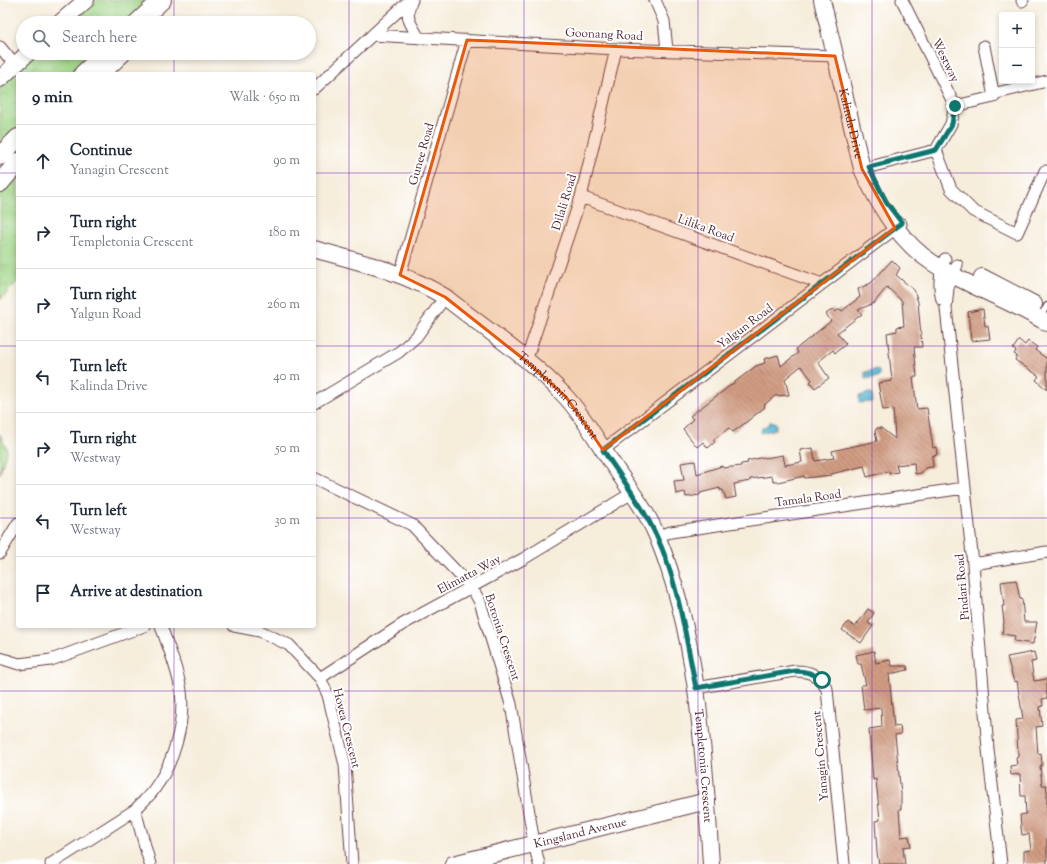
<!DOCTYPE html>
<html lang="en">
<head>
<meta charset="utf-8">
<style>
  body { margin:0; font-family:"Sorts Mill Goudy",serif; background:#f6f6f7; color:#1f2937 }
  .controls { position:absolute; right:12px; top:12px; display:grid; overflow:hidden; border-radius:4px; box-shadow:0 2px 6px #0003 }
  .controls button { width:36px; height:36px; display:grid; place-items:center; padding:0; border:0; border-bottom:1px solid #e0e1e3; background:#fff; color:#1f2937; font:20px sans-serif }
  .stop { position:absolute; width:12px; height:12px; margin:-9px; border:3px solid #0f766e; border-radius:50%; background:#fff }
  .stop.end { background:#0f766e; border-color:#fff; box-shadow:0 1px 4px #0008 }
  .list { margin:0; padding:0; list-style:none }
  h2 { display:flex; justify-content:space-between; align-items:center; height:52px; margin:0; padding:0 16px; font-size:17px }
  h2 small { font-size:13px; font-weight:400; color:#747a83 }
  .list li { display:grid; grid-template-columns:26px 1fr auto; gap:12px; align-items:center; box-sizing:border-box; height:72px; padding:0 16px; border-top:1px solid #e0e1e3 }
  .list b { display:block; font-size:15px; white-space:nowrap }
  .list p { margin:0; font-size:13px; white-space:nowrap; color:#747a83 }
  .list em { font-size:13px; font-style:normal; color:#747a83 }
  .icon { flex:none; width:22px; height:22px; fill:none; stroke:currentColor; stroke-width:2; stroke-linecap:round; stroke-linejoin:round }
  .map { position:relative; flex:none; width:1047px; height:864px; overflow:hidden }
  .search { position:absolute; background:#fff; box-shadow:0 2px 6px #0003; left:16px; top:16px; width:300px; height:44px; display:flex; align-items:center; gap:10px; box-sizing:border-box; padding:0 14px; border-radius:22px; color:#747a83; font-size:15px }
  .panel { position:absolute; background:#fff; box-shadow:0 2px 6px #0003; left:16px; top:72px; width:300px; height:556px; border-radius:4px }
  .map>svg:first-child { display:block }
  .grass { fill:url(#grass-tufts); stroke:#747a58 }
  .park { fill:url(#park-crowns); stroke:#747a58 }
  .water { fill:url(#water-waves); stroke:#4c697c }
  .building { fill:url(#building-back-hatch) }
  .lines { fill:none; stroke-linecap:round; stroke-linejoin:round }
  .lane-casing { stroke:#643e45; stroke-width:8 }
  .street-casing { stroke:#643e45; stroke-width:13 }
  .secondary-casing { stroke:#643e45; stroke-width:18 }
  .primary-casing { stroke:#643e45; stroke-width:20 }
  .lane { stroke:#fff; stroke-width:5.5 }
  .street { stroke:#fff; stroke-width:11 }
  .secondary { stroke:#fff; stroke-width:16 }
  .primary { stroke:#fff; stroke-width:18 }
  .route { stroke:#0f766e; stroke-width:5 }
  .marked { fill:#e8590c; fill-opacity:0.2; stroke:#e8590c; stroke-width:3; stroke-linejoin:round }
  .grid { fill:none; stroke:#7b2cbf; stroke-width:1; stroke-opacity:0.55 }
  .labels { text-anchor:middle; stroke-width:4; stroke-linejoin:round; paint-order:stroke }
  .street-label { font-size:12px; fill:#4a1f2b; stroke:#fff }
</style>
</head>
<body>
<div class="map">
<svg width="1047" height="864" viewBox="0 0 1047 864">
  <defs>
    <pattern id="grass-tufts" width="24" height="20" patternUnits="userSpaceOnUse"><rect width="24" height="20" fill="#9fd485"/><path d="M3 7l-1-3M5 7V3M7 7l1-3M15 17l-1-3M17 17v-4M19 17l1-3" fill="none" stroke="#8ab673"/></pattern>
    <pattern id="park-crowns" width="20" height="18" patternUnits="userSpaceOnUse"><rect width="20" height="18" fill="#9fd485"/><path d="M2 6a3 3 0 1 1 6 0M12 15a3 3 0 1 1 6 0" fill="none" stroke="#8ab673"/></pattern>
    <pattern id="water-waves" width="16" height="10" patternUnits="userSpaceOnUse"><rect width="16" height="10" fill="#4fb3ce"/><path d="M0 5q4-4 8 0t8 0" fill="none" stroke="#4491a7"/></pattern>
    <pattern id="building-back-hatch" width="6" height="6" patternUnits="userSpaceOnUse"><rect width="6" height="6" fill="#d19d83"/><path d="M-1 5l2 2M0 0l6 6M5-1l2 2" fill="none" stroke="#ac7f6b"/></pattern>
  </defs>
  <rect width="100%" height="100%" fill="#fff"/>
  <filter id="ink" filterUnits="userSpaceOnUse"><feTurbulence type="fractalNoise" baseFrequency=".025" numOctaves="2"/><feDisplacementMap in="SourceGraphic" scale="8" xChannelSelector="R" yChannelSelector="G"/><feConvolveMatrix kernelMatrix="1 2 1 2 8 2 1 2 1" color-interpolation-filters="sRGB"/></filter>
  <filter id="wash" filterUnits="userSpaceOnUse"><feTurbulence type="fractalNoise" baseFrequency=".012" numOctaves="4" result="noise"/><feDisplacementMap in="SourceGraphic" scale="16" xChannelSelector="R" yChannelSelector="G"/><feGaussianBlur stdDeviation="0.9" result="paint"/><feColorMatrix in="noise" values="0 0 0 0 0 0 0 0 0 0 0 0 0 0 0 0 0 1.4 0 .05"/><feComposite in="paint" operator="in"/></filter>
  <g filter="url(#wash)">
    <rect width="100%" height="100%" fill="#f6eddb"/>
    <path class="grass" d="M 18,173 L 18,281 L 0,300 L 0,195 Z
      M 0,434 L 7,449 L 0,474 Z"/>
    <path class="park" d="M 91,0 L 155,0 L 132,23 L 67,23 Z
      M 34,53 L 100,53 L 78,74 L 18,74 L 18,130 L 0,148 L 0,84 Z"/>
    <path class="water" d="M 877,369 L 879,371 L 879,377 L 865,379 L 865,372 Z
      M 869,393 L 872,393 L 873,402 L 859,403 L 859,396 Z
      M 771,421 L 776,423 L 776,429 L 761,433 L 762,427 L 766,426 Z"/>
    <g id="blocks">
      <path class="building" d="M 892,260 L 900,268 L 896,275 L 914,290 L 918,302 L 922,347 L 914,347 L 917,377 L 913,377 L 917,409 L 927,408 L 933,448 L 936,447 L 937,455 L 932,456 L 933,467 L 925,468 L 921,473 L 915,474 L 914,463 L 896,465 L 898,472 L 889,474 L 889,471 L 867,477 L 864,466 L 831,474 L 832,475 L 804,478 L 804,476 L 778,482 L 777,481 L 773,481 L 772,476 L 750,479 L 750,481 L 734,484 L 736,497 L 726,499 L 723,490 L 720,490 L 720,488 L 700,493 L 700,495 L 686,497 L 685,492 L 676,494 L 674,481 L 684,480 L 681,463 L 695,461 L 697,474 L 722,466 L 723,468 L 741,466 L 741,464 L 748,463 L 747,461 L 764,457 L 765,458 L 783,455 L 785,465 L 802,462 L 800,450 L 813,448 L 815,461 L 834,458 L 832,451 L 877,441 L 875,431 L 877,428 L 881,428 L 895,439 L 893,409 L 883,410 L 878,383 L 892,381 L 887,333 L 897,331 L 897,327 L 904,326 L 902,301 L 887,287 L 874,303 L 858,310 L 862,314 L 837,333 L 846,344 L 835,353 L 833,350 L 818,362 L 829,378 L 815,388 L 810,382 L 812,380 L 801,366 L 785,379 L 789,395 L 775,396 L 764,405 L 765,407 L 745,423 L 733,432 L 729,428 L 713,440 L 715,442 L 708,448 L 703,442 L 697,447 L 683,429 L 693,419 L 690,416 L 756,366 L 765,363 L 764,359 L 778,355 L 781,366 L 798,353 L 796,349 L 831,321 L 826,314 L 833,309 L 835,312 L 840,309 L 842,311 L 860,297 L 858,289 L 871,283 Z
        M 983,309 L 985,326 L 988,326 L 990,339 L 971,341 L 968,312 Z
        M 1019,340 L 1025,345 L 1028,341 L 1037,347 L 1035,350 L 1047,359 L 1047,390 L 1036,380 L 1039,376 L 1015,360 L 1017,356 L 1014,354 L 1016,351 L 1013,349 Z
        M 1016,580 L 1020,599 L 1022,599 L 1024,622 L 1037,622 L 1033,644 L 1014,641 L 1015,636 L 1002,634 L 1004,622 L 1002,606 L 1004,606 L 1001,582 Z
        M 868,609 L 874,613 L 868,623 L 873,626 L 861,643 L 842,630 L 848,622 L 855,627 Z
        M 874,651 L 876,663 L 890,660 L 892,666 L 907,666 L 908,670 L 889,674 L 894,727 L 900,726 L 901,734 L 895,735 L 901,794 L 901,809 L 899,809 L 901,837 L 909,836 L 911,846 L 903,847 L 905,864 L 879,864 L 877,853 L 875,821 L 880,820 L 876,779 L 873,780 L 869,729 L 882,727 L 881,708 L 864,710 L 861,685 L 866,685 L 861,664 L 858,664 L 856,655 Z
        M 1034,652 L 1036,661 L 1031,662 L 1034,681 L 1047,679 L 1047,698 L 1042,699 L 1043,706 L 1040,707 L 1042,726 L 1036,727 L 1038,754 L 1041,753 L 1042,765 L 1040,766 L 1042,785 L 1046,785 L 1047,791 L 1047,864 L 1024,864 L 1024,851 L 1031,850 L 1029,834 L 1022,835 L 1021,827 L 1020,815 L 1026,814 L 1025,796 L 1021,796 L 1020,774 L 1011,775 L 1010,766 L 1017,765 L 1016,758 L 1018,757 L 1018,753 L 1016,720 L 1023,719 L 1017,681 L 1014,682 L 1007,657 Z"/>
    </g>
  </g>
  <g filter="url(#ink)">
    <use href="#blocks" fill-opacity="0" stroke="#643e45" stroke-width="1"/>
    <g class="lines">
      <g class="lane-casing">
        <path id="lane" d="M 1039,318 L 1047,306"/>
      </g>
      <g class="street-casing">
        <path id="street" d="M 412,0 C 404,17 410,23 419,38
          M 655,0 L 664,21 L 667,50
          M 1022,1 L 1023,0
          M 372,35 L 616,49 L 835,56
          M 0,47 L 15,65
          M 314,89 L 410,0
          M 993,94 L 1047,81
          M 955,106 L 994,97 L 984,46
          M 936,150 L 951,189 L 973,211 L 1017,233 L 1045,171
          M 862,169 L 936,150 L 951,124 L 955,106 L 902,0
          M 581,197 L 822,284
          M 957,265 L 948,288 L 946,308 L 973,564 L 988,749 L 1001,864
          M 400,275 L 467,40
          M 942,300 C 938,286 940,272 945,259
          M 526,361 L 581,197 L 616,49
          M 314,403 L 399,352 L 416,337 L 445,297
          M 603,450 L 901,224
          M 314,478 L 412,525 L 472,588 L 480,602 L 511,704 L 534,843 L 539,864
          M 657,536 L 671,532 L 964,488
          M 0,553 L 18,523
          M 973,564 L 1047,552
          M 234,626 L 260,631 L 289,645 L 320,678 L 328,695 L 345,765 L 352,864
          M 0,658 L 19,664 L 51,660 L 144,626
          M 320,678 L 403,624 L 523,559 L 632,493
          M 696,688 L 795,671 C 811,671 818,675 827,689 L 844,864
          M 51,864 L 135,810
          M 150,864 L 135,810 C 141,803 150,796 155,788 C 174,762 185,723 181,691 C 178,669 168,647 161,626"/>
      </g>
      <g class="secondary-casing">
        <g id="secondary">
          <path id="s1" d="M 822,0 L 862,169 C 877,201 895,234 923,256 C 958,283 1009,299 1047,323"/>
          <path d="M 60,23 L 86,0"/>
          <path d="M 0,79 L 28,53"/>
          <path id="s2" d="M 314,249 C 359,262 405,272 445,297 C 485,329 530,358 565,396 C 582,414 596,439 610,460 C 626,485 646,509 657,536 C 699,637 704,757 711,864"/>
          <path d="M 982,277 L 1034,304"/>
          <path id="s3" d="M 453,864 L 707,801"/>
        </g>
      </g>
      <g class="primary-casing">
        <path id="primary" d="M 137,23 L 162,0
          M 83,74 L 105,53
          M 100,74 L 122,53
          M 0,156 L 18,138
          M 0,183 L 18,162"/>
      </g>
      <use href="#lane" class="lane"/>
      <use href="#street" class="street"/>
      <use href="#secondary" class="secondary"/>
      <use href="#primary" class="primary"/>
    </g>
  </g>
  <g class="lines" filter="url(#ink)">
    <path class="route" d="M 822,680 C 813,673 806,671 795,671 L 696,688 C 686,639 678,580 656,535 C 642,505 621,477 603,450 L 902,223 L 886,202 L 869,167 L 936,150 L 952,124 L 955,106"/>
  </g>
  <path class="marked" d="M 467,40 L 835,56 L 862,169 L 895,228 L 603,450 L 566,397 L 526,361 L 445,297 L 400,275 Z"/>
  <path class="grid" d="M 174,0 L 174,23M 349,0 L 349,864M 524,0 L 524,864M 698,0 L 698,864M 872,0 L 872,864M 174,53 L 174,74M 0,173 L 18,173M 314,173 L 1047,173M 0,346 L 18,346M 314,346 L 1047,346M 0,518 L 18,518M 314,518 L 1047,518M 174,626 L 174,864M 0,691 L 1047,691"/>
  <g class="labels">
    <g class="street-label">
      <text transform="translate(604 34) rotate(3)" y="4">Goonang Road</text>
      <text transform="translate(946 60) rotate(64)" y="4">Westway</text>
      <text dy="4" stroke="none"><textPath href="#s1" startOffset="127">Kalinda Drive</textPath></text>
      <text transform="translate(421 154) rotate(-74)" y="4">Gunee Road</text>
      <text transform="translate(564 202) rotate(-73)" y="4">Dilali Road</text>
      <text transform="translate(706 228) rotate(20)" y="4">Lilika Road</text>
      <text transform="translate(745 326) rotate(-37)" y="4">Yalgun Road</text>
      <text dy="4" stroke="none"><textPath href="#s2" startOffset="291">Templetonia Crescent</textPath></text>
      <text transform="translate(808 498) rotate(-8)" y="4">Tamala Road</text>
      <text transform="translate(469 574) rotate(-28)" y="4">Elimatta Way</text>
      <text transform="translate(962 587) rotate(-95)" y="4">Pindari Road</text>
      <text transform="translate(503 637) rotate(72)" y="4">Boronia Crescent</text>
      <text transform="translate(347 728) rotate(76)" y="4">Hovea Crescent</text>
      <text transform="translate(820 756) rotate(-95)" y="4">Yanagin Crescent</text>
      <text dy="4" stroke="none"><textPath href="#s2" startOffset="699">Templetonia Crescent</textPath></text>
      <text dy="4" stroke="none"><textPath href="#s3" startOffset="131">Kingsland Avenue</textPath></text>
    </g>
  </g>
</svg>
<div class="controls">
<button>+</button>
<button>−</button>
</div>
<div class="stop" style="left:822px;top:680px"></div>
<div class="stop end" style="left:955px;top:106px"></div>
<div class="search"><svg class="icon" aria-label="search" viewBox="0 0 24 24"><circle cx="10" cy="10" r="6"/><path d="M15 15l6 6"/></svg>Search here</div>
<section class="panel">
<h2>9 min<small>Walk · 650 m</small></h2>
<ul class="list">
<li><svg class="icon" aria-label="ahead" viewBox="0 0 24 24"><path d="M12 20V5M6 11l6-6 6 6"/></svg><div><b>Continue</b><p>Yanagin Crescent</p></div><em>90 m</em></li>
<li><svg class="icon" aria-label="right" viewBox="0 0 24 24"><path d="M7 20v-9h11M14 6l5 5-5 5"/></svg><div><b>Turn right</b><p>Templetonia Crescent</p></div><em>180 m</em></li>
<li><svg class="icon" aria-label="right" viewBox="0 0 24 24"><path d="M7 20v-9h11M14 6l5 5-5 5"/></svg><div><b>Turn right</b><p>Yalgun Road</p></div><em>260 m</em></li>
<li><svg class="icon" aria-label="left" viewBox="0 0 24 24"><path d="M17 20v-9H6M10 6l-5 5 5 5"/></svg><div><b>Turn left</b><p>Kalinda Drive</p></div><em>40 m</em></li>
<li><svg class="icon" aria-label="right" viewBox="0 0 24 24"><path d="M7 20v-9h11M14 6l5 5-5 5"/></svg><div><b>Turn right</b><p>Westway</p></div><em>50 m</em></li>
<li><svg class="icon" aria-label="left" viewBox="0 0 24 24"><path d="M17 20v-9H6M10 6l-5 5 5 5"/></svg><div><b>Turn left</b><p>Westway</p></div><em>30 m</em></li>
<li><svg class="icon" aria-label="arrive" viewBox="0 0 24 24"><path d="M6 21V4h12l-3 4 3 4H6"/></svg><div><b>Arrive at destination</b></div></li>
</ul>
</section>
</div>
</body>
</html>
